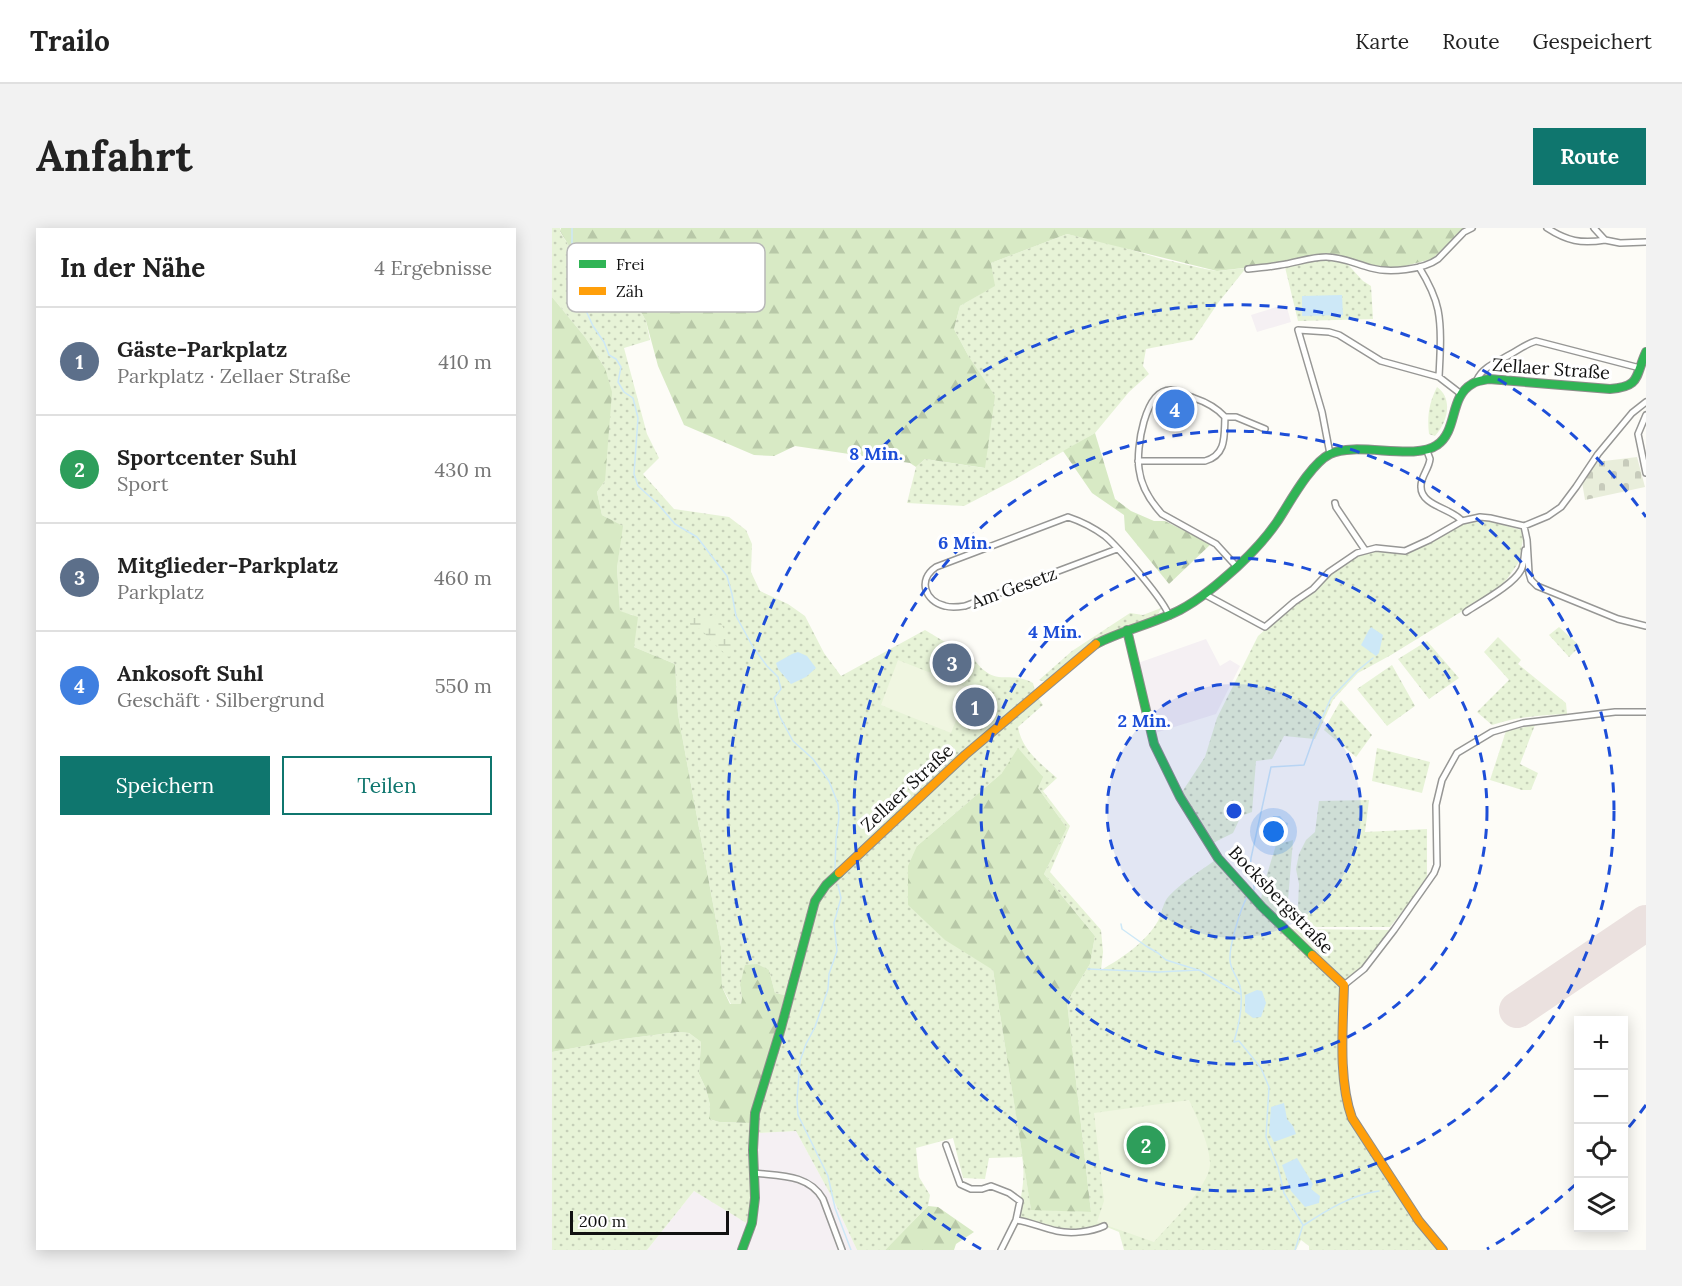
<!DOCTYPE html>
<html lang="de">
<head>
<meta charset="utf-8">
<style>
  body { margin:0; font-family:Lora,serif; background:#f2f2f2; color:#222 }
  .controls { position:absolute; right:18px; bottom:18px; display:grid; overflow:hidden; border-radius:0px; box-shadow:0 3px 15px #0003 }
  .controls button { width:54px; height:54px; display:grid; place-items:center; padding:0; border:0; border-bottom:2px solid #e0e0e0; background:#fff; color:#222; font:30px sans-serif }
  .scale { position:absolute; left:18px; bottom:15px; width:159px; box-sizing:border-box; padding-left:6px; border:3px solid #111; border-top:0; font-size:16px; line-height:21px; white-space:nowrap; color:#111; -webkit-text-stroke:4px #fff; paint-order:stroke }
  .you { position:absolute; left:722px; top:604px; width:21px; height:21px; margin:-15px; border:4px solid #fff; border-radius:50%; background:#1a73e8; box-shadow:0 0 0 9px #1a73e833 }
  .badge { display:grid; place-items:center; width:39px; height:39px; border-radius:50%; background:#0f766e; color:#fff; font-size:20px; font-weight:700 }
  .pin { position:absolute; translate:-50% -50%; border:3px solid #fff; box-shadow:0 2px 6px #0006 }
  .list { margin:0; padding:0; list-style:none }
  h2 { display:flex; justify-content:space-between; align-items:center; height:78px; margin:0; padding:0 24px; font-size:26px }
  h2 small { font-size:20px; font-weight:400; color:#767676 }
  .list li { display:grid; grid-template-columns:39px 1fr auto; gap:18px; align-items:center; box-sizing:border-box; height:108px; padding:0 24px; border-top:2px solid #e0e0e0 }
  .list b { display:block; font-size:22px; white-space:nowrap }
  .list p { margin:0; font-size:20px; white-space:nowrap; color:#767676 }
  .list em { font-size:20px; font-style:normal; color:#767676 }
  .actions { display:flex; gap:12px; padding:18px 24px }
  .actions a { flex:1; padding:14px 0; border:2px solid #0f766e; border-radius:0px; text-align:center; font-size:21px; color:#0f766e }
  .actions .main { background:#0f766e; color:#fff }
  .icon { flex:none; width:33px; height:33px; fill:none; stroke:currentColor; stroke-width:2; stroke-linecap:round; stroke-linejoin:round }
  .map { position:relative; flex:none; width:1094px; height:1022px; overflow:hidden; border-radius:0px }
  header { display:flex; align-items:center; gap:36px; box-sizing:border-box; height:84px; padding:0 30px; background:#fff; border-bottom:2px solid #e0e0e0 }
  header strong { font-size:28px }
  nav { display:flex; gap:33px; margin-inline-start:auto; font-size:21px }
  .intro { display:flex; align-items:center; justify-content:space-between; box-sizing:border-box; height:144px; padding:0 36px }
  h1 { margin:0; font-size:42px }
  .button { padding:15px 27px; border-radius:0px; background:#0f766e; color:#fff; font-size:21px; font-weight:700 }
  main { display:flex; gap:36px; padding:0 36px }
  aside { flex:1; background:#fff; border-radius:0px; box-shadow:0 3px 15px #0003 }
  .map>svg:first-child { display:block }
  .industrial { fill:#f5f0f3 }
  .green { fill:url(#green-dots); fill-rule:evenodd }
  .forest { fill:url(#forest-firs) }
  .wetland { fill:url(#wetland-marsh) }
  .cemetery { fill:url(#cemetery-stones) }
  .pitch { fill:#f0f6e1 }
  .water { fill:#cde8f7 }
  .lines { fill:none; stroke-linecap:round; stroke-linejoin:round }
  .stream { stroke:#cde8f7; stroke-width:1.5 }
  .runway { stroke:#ebe1df; stroke-width:36 }
  .street-casing { stroke:#979795; stroke-width:8 }
  .fast-casing { stroke:#8e8d8b; stroke-width:10 }
  .slow-casing { stroke:#8e8d8b; stroke-width:10 }
  .street { stroke:#fffffe; stroke-width:5 }
  .fast { stroke:#30b455; stroke-width:8 }
  .slow { stroke:#ff9f0a; stroke-width:8 }
  .ring { fill:none; stroke:#1d4ed8; stroke-width:3; stroke-dasharray:10 8 }
  .labels { text-anchor:middle; stroke-width:6; stroke-linejoin:round; paint-order:stroke }
  .street-label { font-size:18px; fill:#111; stroke:#fff }
  .key { fill:#fff; stroke:#b8b8b8; stroke-width:1.5 }
  .key-label { font-size:16px; fill:#111 }
  .centre { fill:#1d4ed8; stroke:#fff; stroke-width:3 }
  .ring-label { font-size:18px; text-anchor:middle; font-weight:bold; fill:#1d4ed8; stroke:#fff; stroke-width:6; stroke-linejoin:round; paint-order:stroke }
</style>
</head>
<body>
<header>
<strong>Trailo</strong>
<nav><a>Karte</a><a>Route</a><a>Gespeichert</a></nav>
</header>
<div class="intro"><h1>Anfahrt</h1><a class="button">Route</a></div>
<main>
<aside>
<h2>In der Nähe<small>4 Ergebnisse</small></h2>
<ul class="list">
<li><span class="badge" style="background:#5c6f8a">1</span><div><b>Gäste-Parkplatz</b><p>Parkplatz · Zellaer Straße</p></div><em>410 m</em></li>
<li><span class="badge" style="background:#2e9e5b">2</span><div><b>Sportcenter Suhl</b><p>Sport</p></div><em>430 m</em></li>
<li><span class="badge" style="background:#5c6f8a">3</span><div><b>Mitglieder-Parkplatz</b><p>Parkplatz</p></div><em>460 m</em></li>
<li><span class="badge" style="background:#3f7fe0">4</span><div><b>Ankosoft Suhl</b><p>Geschäft · Silbergrund</p></div><em>550 m</em></li>
</ul>
<div class="actions"><a class="main">Speichern</a><a>Teilen</a></div>
</aside>
<div class="map">
<svg width="1094" height="1022" viewBox="0 0 1094 1022">
  <defs>
    <pattern id="green-dots" width="8" height="8" patternUnits="userSpaceOnUse" patternTransform="scale(1.5)"><rect width="8" height="8" fill="#e7f3d7"/><path d="M2 2h.1M6 6h.1" fill="none" stroke="#c5cfb8" stroke-width="1.8" stroke-linecap="round"/></pattern>
    <pattern id="forest-firs" width="22" height="20" patternUnits="userSpaceOnUse" patternTransform="scale(1.5)"><rect width="22" height="20" fill="#d8eac5"/><path d="M5 1l3.5 6h-7zM16 11l3.5 6h-7z" fill="#b8c8a8"/></pattern>
    <pattern id="wetland-marsh" width="20" height="14" patternUnits="userSpaceOnUse" patternTransform="scale(1.5)"><rect width="20" height="14" fill="#e7f3d7"/><path d="M1 5h8M5 5V1M11 12h8M15 12V8" fill="none" stroke="#c5cfb8"/></pattern>
    <pattern id="cemetery-stones" width="16" height="16" patternUnits="userSpaceOnUse" patternTransform="scale(1.5)"><rect width="16" height="16" fill="#e9eedb"/><path d="M2 7V4a2 2 0 0 1 4 0v3zM10 15v-3a2 2 0 0 1 4 0v3z" fill="#c7cbbb"/></pattern>
  </defs>
  <rect width="100%" height="100%" fill="#fdfcf7"/>
  <path class="industrial" d="M 734,76 L 739,94 L 705,104 L 699,87 Z
    M 654,411 L 668,438 L 678,432 L 688,438 L 664,486 L 603,505 L 586,435 Z
    M 244,903 L 283,975 L 305,1022 L 95,1022 L 142,963 L 205,1001 L 207,973 L 205,905 Z"/>
  <path class="green" d="M 0,0 L 8,0 L 8,4 L 17,18 L 43,21 L 54,51 L 73,55 L 94,93 L 98,112 L 72,120 L 95,206 L 107,230 L 91,246 L 122,281 L 177,289 L 194,302 L 200,316 L 199,344 L 208,363 L 236,376 L 253,388 L 272,425 L 289,448 L 373,402 L 398,417 L 416,432 L 421,430 C 444,462 456,441 481,455 L 483,463 L 417,519 L 415,519 L 418,522 L 331,603 L 263,673 L 233,767 L 223,765 L 217,742 L 188,757 L 190,770 L 189,776 L 179,776 L 170,759 L 169,719 L 126,486 L 123,436 L 82,419 L 81,387 L 68,384 L 65,340 L 70,298 L 50,287 L 45,264 L 53,253 L 53,140 L 33,109 L 0,69 Z
    M 515,6 L 563,17 L 610,31 L 653,41 L 665,43 L 694,40 L 666,75 L 641,112 L 594,121 L 591,138 L 597,146 L 577,164 L 543,205 L 462,252 L 412,278 L 355,275 L 364,239 L 373,231 L 432,240 L 417,129 L 402,101 L 408,78 L 442,58 L 439,35 Z
    M 789,29 L 811,53 L 819,58 L 821,91 L 746,93 L 732,35 Z
    M 885,159 C 902,171 895,195 883,208 L 877,206 C 875,188 877,175 885,159 Z
    M 928,292 L 937,293 L 969,302 L 971,311 L 967,334 L 955,351 L 945,361 L 912,382 L 839,427 L 806,445 L 781,472 L 763,511 L 732,508 L 720,531 L 704,533 L 700,584 L 689,588 L 681,605 L 661,615 L 630,564 L 653,529 L 665,490 L 706,408 L 778,345 L 806,327 L 824,322 L 853,325 L 904,298 L 916,293 Z
    M 609,380 L 605,389 L 571,401 L 494,454 L 487,452 L 520,423 L 578,385 L 591,387 Z
    M 1007,399 L 1028,418 L 1017,429 L 997,407 Z
    M 946,409 L 969,432 L 966,436 L 1014,475 L 1015,486 C 989,487 965,489 940,497 L 925,484 L 957,452 L 932,424 Z
    M 875,413 L 907,450 L 877,471 L 846,431 Z
    M 840,437 L 863,478 L 835,498 L 805,461 Z
    M 485,468 L 491,477 L 466,499 C 470,522 488,535 505,550 L 491,563 L 518,598 L 498,644 L 549,702 L 551,724 L 549,742 C 570,730 593,715 606,693 C 610,685 611,674 617,668 C 631,653 650,642 666,630 L 733,701 L 842,702 L 812,741 L 792,757 L 794,874 L 800,890 L 891,1022 L 757,1022 L 757,1018 L 749,1012 L 744,1022 L 572,1022 L 567,1004 L 550,997 L 515,1004 L 464,992 C 469,971 474,950 470,929 L 437,930 L 433,951 L 411,950 L 401,910 L 364,920 L 367,949 L 378,967 L 376,978 L 333,1022 L 305,1022 L 283,975 L 244,903 L 205,905 L 206,886 L 261,683 L 272,664 L 419,525 ZM 450,545 L 486,560 L 515,600 L 492,646 L 543,708 L 538,736 L 515,774 L 539,984 L 479,981 L 441,742 L 365,618 Z
    M 789,472 L 820,507 L 804,529 L 772,502 Z
    M 983,497 L 968,536 L 986,545 L 979,562 L 970,562 L 938,552 L 954,503 Z
    M 825,520 L 878,534 L 870,565 L 820,553 Z
    M 817,572 L 813,604 L 875,601 L 875,648 L 865,665 L 838,699 L 745,699 L 747,656 L 744,641 L 747,626 L 754,612 L 763,604 L 767,573 Z
    M 741,612 L 734,696 L 709,671 L 712,656 L 724,617 Z
    M 126,804 L 137,805 L 149,814 L 147,846 L 154,861 L 158,877 L 157,891 L 167,894 L 198,895 L 201,973 L 196,996 L 142,963 L 95,1022 L 0,1022 L 0,824 L 71,811 Z"/>
  <path class="forest" d="M 9,0 L 913,0 L 880,31 L 845,40 L 821,39 L 789,29 L 665,43 L 515,6 L 439,35 L 443,58 L 408,78 L 402,101 L 417,129 L 443,168 L 433,240 L 373,231 L 364,239 L 358,235 L 243,218 L 222,228 L 202,227 L 132,197 L 106,138 L 94,93 L 73,55 L 54,51 L 43,21 L 17,18 L 8,3 Z
    M 0,69 L 33,109 L 53,140 L 60,164 L 53,253 L 45,264 L 50,287 L 71,298 L 65,340 L 68,383 L 86,389 L 82,419 L 123,436 L 126,486 L 169,719 L 170,759 L 178,776 L 189,776 L 190,770 L 188,757 L 193,737 L 205,736 L 217,742 L 223,765 L 233,767 L 198,895 L 167,894 L 157,891 L 158,877 L 154,861 L 147,846 L 149,814 L 137,805 L 126,804 L 71,811 L 0,824 Z
    M 543,205 L 563,271 L 579,283 L 602,293 L 613,293 L 659,316 L 617,356 L 573,302 L 572,287 L 540,265 L 511,223 Z
    M 466,520 L 491,549 L 486,560 L 515,600 L 492,646 L 543,708 L 538,736 L 515,774 L 539,984 L 479,982 L 441,742 L 393,712 L 356,677 L 356,638 L 365,618 L 450,545 Z
    M 376,978 L 386,979 L 422,1004 L 404,1016 L 402,1022 L 333,1022 Z"/>
  <path class="wetland" d="M 165,386 L 182,424 L 177,429 L 160,414 L 149,401 L 139,399 L 136,389 L 153,390 Z"/>
  <path class="cemetery" d="M 1085,229 L 1093,259 L 1033,272 L 1030,254 L 1044,234 Z"/>
  <path class="pitch" d="M 346,432 L 417,460 L 399,505 L 329,477 Z
    M 637,872 C 645,889 657,916 658,934 C 660,956 616,998 602,1014 L 545,994 L 552,973 L 542,885 Z"/>
  <path class="water" d="M 790,67 L 791,87 L 750,88 L 750,68 Z
    M 819,399 L 831,407 L 827,425 L 824,428 L 809,417 C 813,410 815,404 819,399 Z
    M 246,424 L 255,428 L 264,440 L 254,449 L 239,456 L 226,441 L 224,435 L 240,426 Z
    M 721,588 L 728,588 L 733,594 L 736,595 L 733,608 L 726,612 L 718,613 L 714,608 Z
    M 705,762 L 710,763 L 714,775 L 709,789 L 701,790 L 693,784 L 693,767 Z
    M 732,875 L 735,891 L 741,898 L 744,906 L 722,914 L 717,905 L 719,879 Z
    M 745,930 L 761,956 L 759,961 L 768,968 L 767,975 L 753,979 L 739,963 L 730,937 Z"/>
  <g class="lines">
    <path class="stream" d="M 20,0 L 20,52 L 41,98 L 52,114 L 57,127 L 64,131 L 69,139 L 66,154 L 72,164 L 81,170 L 86,190 L 82,246 L 86,258 L 106,276 L 123,296 L 145,309 L 175,348 L 180,366 L 184,388 L 201,419 L 215,438 L 226,449 L 229,461 L 222,470 L 228,489 L 241,513 L 261,531 L 277,553 L 286,576 L 287,589 L 284,611 L 283,641
      M 286,657 L 289,670 L 282,695 L 285,723 L 277,746 L 276,761 L 263,799 L 254,816 L 248,833 L 245,872 L 246,887 L 276,948 L 283,980 L 299,1022
      M 702,662 L 702,654 L 698,643 L 699,630 L 719,539 L 752,537 L 763,506 L 779,470 L 805,443 L 821,430
      M 695,669 C 688,682 677,718 678,732 C 678,741 686,750 688,758 C 692,776 687,797 682,814 L 687,813 L 709,840 L 717,859 L 714,909 L 726,939 L 732,965 L 751,997 L 743,1022
      M 569,696 L 570,701 L 594,718 L 606,725 L 614,732 L 646,742
      M 536,741 L 606,744 L 647,742 L 688,766
      M 752,997 C 775,982 799,967 827,963"/>
    <path class="runway" d="M 965,782 L 1094,695"/>
    <g class="street-casing">
      <path id="street" d="M 995,0 C 1015,13 1029,16 1053,12
        M 1042,0 L 1053,12 L 1068,15 L 1094,14
        M 867,39 C 875,52 883,67 886,82 C 890,103 888,127 887,149
        M 696,41 C 707,40 718,39 728,37 C 744,35 758,29 774,29 C 790,29 804,36 819,40 C 837,45 871,42 886,31 L 912,4 L 920,0
        M 925,152 C 930,139 947,133 959,126 C 968,121 974,116 984,113 L 1088,140
        M 1094,187 L 1086,206 L 1094,245
        M 673,189 L 684,189 L 713,201
        M 875,223 L 878,231 C 877,241 869,248 869,258 C 868,278 900,280 910,293
        M 778,226 L 770,184 L 746,102 L 777,104 L 787,107 L 829,133 L 887,149 L 909,166
        M 586,233 L 653,233 C 675,227 672,207 673,189 C 664,179 654,174 642,170 C 635,168 627,162 620,162 C 592,160 584,222 587,241 C 589,258 598,273 610,286 L 664,316 L 685,339
        M 783,275 L 784,279 L 813,322
        M 972,298 L 975,312 L 977,345 L 979,352 L 985,358 L 1066,391 L 1094,398
        M 565,321 L 413,378 C 406,379 400,380 393,378 C 373,373 365,352 384,339 L 516,289 C 528,293 542,300 553,308 C 566,319 613,373 617,388
        M 652,366 L 713,399 L 742,374 L 761,361 L 777,344 L 805,325 L 824,320 L 853,323 L 877,312 L 910,293 L 928,289 L 938,290 L 972,298 L 996,288 L 1009,279 L 1024,259 L 1046,226 L 1080,185 L 1094,174
        M 914,384 C 929,374 961,357 969,342 C 972,337 972,328 973,322
        M 792,757 L 812,741 L 842,702 L 882,645 L 885,637 L 884,577 L 890,552 L 905,525 L 940,504 L 971,495 L 1063,484 L 1094,484
        M 394,917 L 408,956 L 419,961 L 430,961 L 439,958 L 457,965 L 468,973 L 464,992 L 449,1022
        M 202,945 C 227,948 257,946 271,971 L 290,1022
        M 464,992 C 478,994 491,1000 505,1003 C 519,1006 539,1004 552,998"/>
    </g>
    <g class="fast-casing">
      <path id="fast" d="M 575,402 L 602,516 L 628,569 L 666,630 L 710,679 L 760,727
        M 544,416 C 571,402 601,396 628,382 C 649,371 668,354 686,338 C 700,325 714,310 725,294 C 737,276 758,236 778,226 C 804,213 863,233 885,217 C 906,203 897,169 920,156 C 924,153 931,152 937,151 L 1058,161 C 1089,159 1083,148 1094,124
        M 190,1022 L 200,995 L 203,970 L 201,922 L 203,885 L 229,800 L 263,673 L 274,657 L 287,645"/>
    </g>
    <g class="slow-casing">
      <path id="slow" d="M 287,645 L 413,527 L 544,416
        M 760,727 L 792,757 C 791,798 786,852 800,890 L 867,993 L 891,1022"/>
    </g>
    <use href="#street" class="street"/>
    <use href="#fast" class="fast"/>
    <use href="#slow" class="slow"/>
  </g>
  <circle cx="682" cy="583" r="127" fill="#1d4ed8" fill-opacity=".12"/>
  <g class="ring">
    <circle cx="682" cy="583" r="127"/>
    <circle cx="682" cy="583" r="253"/>
    <circle cx="682" cy="583" r="380"/>
    <path d="M1094 877A506 506 0 0 1 1072 905M1024 956A506 506 0 0 1 935 1021M429 1021A506 506 0 1 1 1094 289"/>
  </g>
  <g class="labels">
    <g class="street-label">
      <text transform="translate(999 141) rotate(4)" y="6">Zellaer Straße</text>
      <text transform="translate(462 360) rotate(-20)" y="6">Am Gesetz</text>
      <text transform="translate(355 560) rotate(-43)" y="6">Zellaer Straße</text>
      <text transform="translate(729 672) rotate(46)" y="6">Bocksbergstraße</text>
    </g>
  </g>
  <rect x="15" y="15" width="198" height="69" rx="9" class="key"/>
  <rect x="27" y="32" width="27" height="8" fill="#30b455"/>
  <rect x="27" y="59" width="27" height="8" fill="#ff9f0a"/>
  <g class="key-label">
    <text x="64" y="42">Frei</text>
    <text x="64" y="69">Zäh</text>
  </g>
  <circle cx="682" cy="583" r="9" class="centre"/>
  <g class="ring-label">
    <text x="324" y="232">8 Min.</text>
    <text x="413" y="321">6 Min.</text>
    <text x="503" y="410">4 Min.</text>
    <text x="592" y="499">2 Min.</text>
  </g>
</svg>
<div class="controls">
<button>+</button>
<button>−</button>
<button><svg class="icon" aria-label="locate" viewBox="0 0 24 24"><circle cx="12" cy="12" r="6"/><path d="M12 2v4M12 18v4M2 12h4M18 12h4"/></svg></button>
<button><svg class="icon" aria-label="layers" viewBox="0 0 24 24"><path d="M12 4l9 5-9 5-9-5zM3 14l9 5 9-5"/></svg></button>
</div>
<div class="scale">200 m</div>
<div class="you"></div>
<div class="pin badge" style="left:423px;top:479px;background:#5c6f8a">1</div>
<div class="pin badge" style="left:594px;top:917px;background:#2e9e5b">2</div>
<div class="pin badge" style="left:400px;top:435px;background:#5c6f8a">3</div>
<div class="pin badge" style="left:623px;top:181px;background:#3f7fe0">4</div>
</div>
</main>
</body>
</html>
